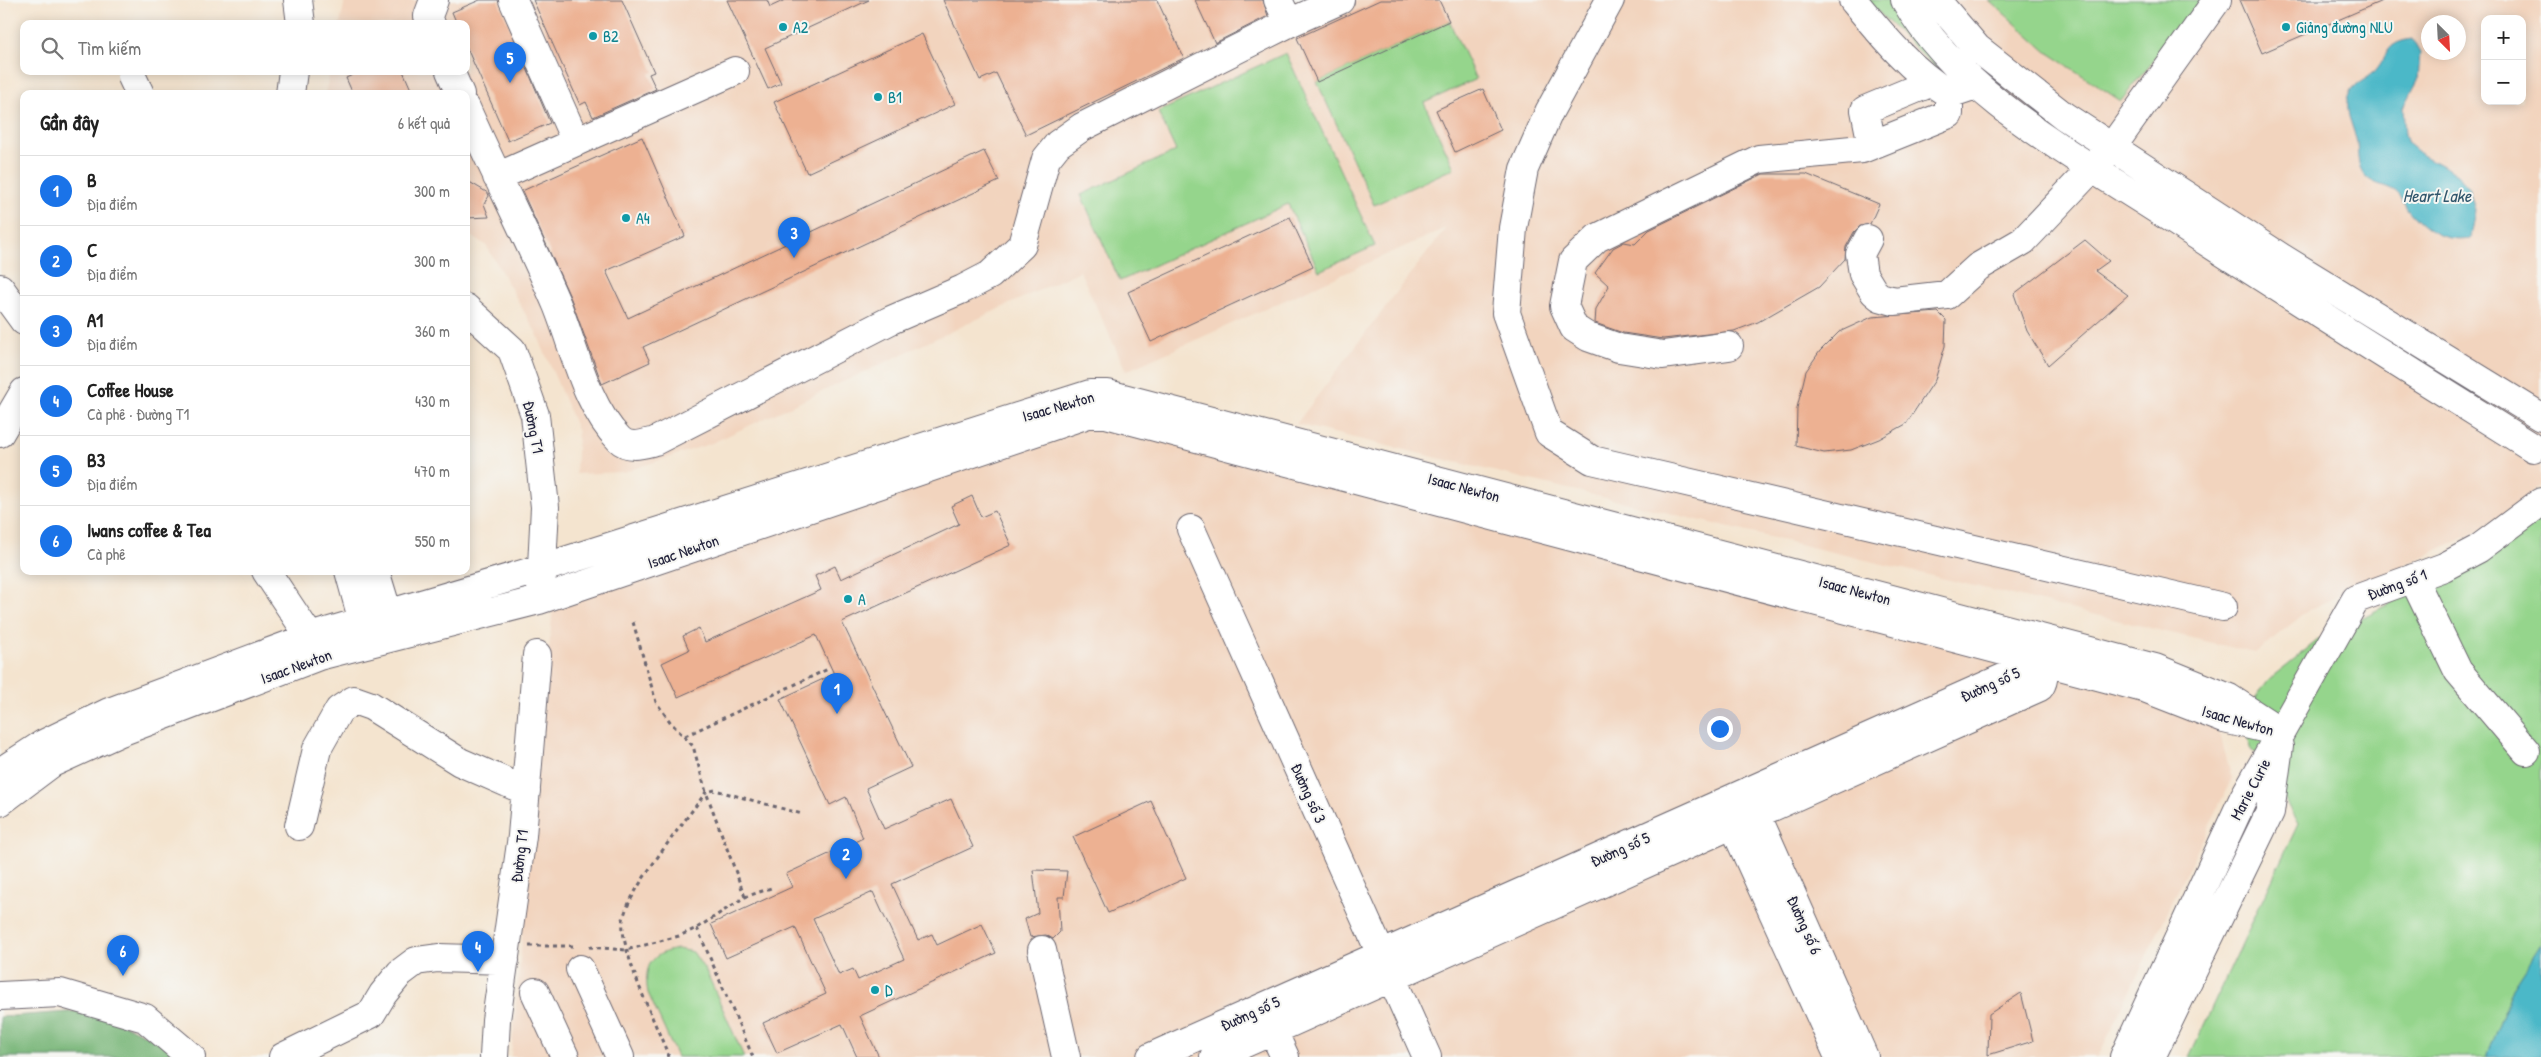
<!DOCTYPE html>
<html lang="vi">
<head>
<meta charset="utf-8">
<style>
  body { margin:0; font-family:"Patrick Hand",sans-serif; background:#f6f6f6; color:#222 }
  .controls { position:absolute; right:15px; top:15px; display:grid; overflow:hidden; border-radius:10px; box-shadow:0 2px 12px #0003 }
  .controls button { width:45px; height:45px; display:grid; place-items:center; padding:0; border:0; border-bottom:1px solid #e0e0e0; background:#fff; color:#222; font:25px sans-serif }
  .compass { position:absolute; left:2421px; top:15px; width:45px; height:45px; border-radius:50%; background:#fff; box-shadow:0 2px 12px #0003; rotate:156deg }
  .you { position:absolute; left:1719px; top:728px; width:18px; height:18px; margin:-12px; border:4px solid #fff; border-radius:50%; background:#1a73e8; box-shadow:0 0 0 8px #1a73e833 }
  .badge { display:grid; place-items:center; width:32px; height:32px; border-radius:50%; background:#1a73e8; color:#fff; font-size:16px; font-weight:700 }
  .pin { position:absolute; translate:-50% -41px; filter:drop-shadow(0 1px 2px #0008) }
  .pin::after { content:''; position:absolute; top:26px; width:18px; height:15px; background:inherit; clip-path:polygon(0 0,100% 0,50% 100%) }
  .list { margin:0; padding:0; list-style:none }
  h2 { display:flex; justify-content:space-between; align-items:center; height:65px; margin:0; padding:0 20px; font-size:21px }
  h2 small { font-size:16px; font-weight:400; color:#767676 }
  .list li { display:grid; grid-template-columns:32px 1fr auto; gap:15px; align-items:center; box-sizing:border-box; height:70px; padding:0 20px; border-top:1px solid #e0e0e0 }
  .list b { display:block; font-size:19px; white-space:nowrap }
  .list p { margin:0; font-size:16px; white-space:nowrap; color:#767676 }
  .list em { font-size:16px; font-style:normal; color:#767676 }
  .icon { flex:none; width:28px; height:28px; fill:none; stroke:currentColor; stroke-width:2; stroke-linecap:round; stroke-linejoin:round }
  .map { position:relative; flex:none; width:2541px; height:1057px; overflow:hidden }
  .search { position:absolute; background:#fff; box-shadow:0 2px 12px #0003; left:20px; top:20px; width:450px; height:55px; display:flex; align-items:center; gap:12px; box-sizing:border-box; padding:0 18px; border-radius:10px; color:#767676; font-size:19px }
  .panel { position:absolute; background:#fff; box-shadow:0 2px 12px #0003; left:20px; top:90px; width:450px; height:485px; border-radius:10px }
  .map>svg:first-child { display:block }
  .built { fill:#f2d4be; fill-rule:evenodd }
  .green { fill:#95d58c; stroke:#5c7c64 }
  .forest { fill:#78b678; stroke:#4d6c5a }
  .water { fill:#4cb8c8; stroke:#376d82 }
  .building { fill:#edb192; fill-rule:evenodd }
  .lines { fill:none; stroke-linecap:round; stroke-linejoin:round }
  .minor-casing { stroke:#6c666f; stroke-width:30 }
  .path { stroke:#6c666f; stroke-width:3; stroke-dasharray:4 4; stroke-linecap:butt }
  .minor { stroke:#fff; stroke-width:28 }
  .culture-dot { fill:#0f9aa8; stroke:#f6f6f2; stroke-width:2 }
  .labels { text-anchor:middle; stroke-width:4; stroke-linejoin:round; paint-order:stroke }
  .culture-label { font-size:16px; fill:#0d838f; stroke:#f6f6f2; text-anchor:start }
  .street-label { font-size:16px; fill:#22223b; stroke:#f6f6f2 }
  .water-label { font-size:18px; font-style:italic; fill:#31566c; stroke:#f6f6f2 }
</style>
</head>
<body>
<div class="map">
<svg width="2541" height="1057" viewBox="0 0 2541 1057">
  <rect width="100%" height="100%" fill="#f6f6f2"/>
  <filter id="ink" filterUnits="userSpaceOnUse"><feTurbulence type="fractalNoise" baseFrequency=".02" numOctaves="2"/><feDisplacementMap in="SourceGraphic" scale="10" xChannelSelector="R" yChannelSelector="G"/><feConvolveMatrix kernelMatrix="1 2 1 2 8 2 1 2 1" color-interpolation-filters="sRGB"/></filter>
  <filter id="wash" filterUnits="userSpaceOnUse"><feTurbulence type="fractalNoise" baseFrequency=".0096" numOctaves="4" result="noise"/><feDisplacementMap in="SourceGraphic" scale="20" xChannelSelector="R" yChannelSelector="G"/><feGaussianBlur stdDeviation="1.12" result="paint"/><feColorMatrix in="noise" values="0 0 0 0 0 0 0 0 0 0 0 0 0 0 0 0 0 1.4 0 .05"/><feComposite in="paint" operator="in"/></filter>
  <g filter="url(#wash)">
    <rect width="100%" height="100%" fill="#f4e4cf"/>
    <path class="built" d="M 345,0 L 2541,0 L 2541,444 L 2530,457 L 2541,466 L 2541,485 L 2485,528 L 2310,609 L 2255,653 L 1296,424 L 1446,228 L 1126,371 L 1080,271 L 712,443 L 624,472 L 576,474 L 578,432 L 537,334 L 486,245 L 466,233 L 466,94 L 325,94 L 330,71 L 466,71 L 466,24 L 340,24 ZM 2485,19 L 2522,19 L 2522,101 L 2485,101 ZM 2428,22 L 2458,22 L 2458,52 L 2428,52 Z
      M 1088,419 L 2213,710 L 2232,778 L 2098,1057 L 511,1057 L 553,607 Z"/>
    <path class="green" d="M 1866,0 L 1895,0 L 1950,72 L 1942,74 Z
      M 1989,0 L 2201,0 L 2121,101 L 2047,52 Z
      M 1449,21 L 1476,79 L 1424,103 L 1454,168 L 1374,205 L 1317,82 Z
      M 1286,53 L 1375,246 L 1319,271 L 1288,204 L 1120,281 L 1081,195 L 1176,151 L 1158,112 Z
      M 2541,519 L 2541,945 L 2513,988 L 2486,1057 L 2189,1057 L 2298,824 L 2275,782 L 2250,748 L 2246,713 L 2268,680 L 2318,640 L 2389,604 Z
      M 678,949 L 693,952 L 707,973 L 744,1057 L 677,1057 L 648,993 C 643,966 651,953 678,949 Z"/>
    <path class="forest" d="M 94,1010 L 166,1045 L 176,1057 L 0,1057 L 0,1017 Z"/>
    <path class="water" d="M 2412,39 L 2420,53 L 2418,80 L 2403,108 L 2405,134 L 2408,144 L 2419,153 L 2459,175 L 2469,190 L 2475,210 L 2470,238 C 2443,242 2426,231 2408,210 C 2404,204 2401,195 2395,191 C 2384,184 2371,185 2363,173 C 2357,164 2358,153 2357,143 C 2354,127 2342,108 2351,91 C 2355,83 2368,79 2374,72 C 2390,54 2384,43 2412,39 Z
      M 2541,945 L 2541,1057 L 2486,1057 L 2513,988 Z"/>
    <g id="blocks">
      <path class="building" d="M 480,0 L 498,0 L 550,123 L 508,141 L 466,46 L 466,24 L 457,24 L 452,12 Z
        M 533,0 L 622,0 L 654,72 L 649,74 L 656,89 L 593,117 L 586,102 L 580,105 Z
        M 727,0 L 767,0 L 770,7 L 785,0 L 869,0 L 765,48 L 781,83 L 768,89 Z
        M 943,0 L 1157,0 L 1184,58 L 1026,135 L 996,73 L 980,80 Z
        M 1195,0 L 1263,0 L 1268,16 L 1215,43 Z
        M 1380,0 L 1439,0 L 1449,21 L 1317,82 L 1297,38 Z
        M 2239,0 L 2384,0 L 2262,53 Z
        M 922,34 L 955,104 L 807,173 L 774,102 Z
        M 361,71 L 403,71 L 413,94 L 353,94 L 346,78 Z
        M 1483,89 L 1501,130 L 1455,152 L 1436,110 Z
        M 642,137 L 685,236 L 606,271 L 628,318 L 984,151 L 999,181 L 643,347 L 650,362 L 602,384 L 571,299 L 522,191 Z
        M 1763,174 L 1806,174 L 1879,204 L 1870,224 L 1860,226 L 1854,232 L 1846,247 L 1845,259 L 1819,287 L 1758,322 L 1734,331 L 1663,339 L 1623,333 L 1595,323 L 1596,309 L 1609,286 L 1595,273 L 1613,248 L 1624,242 L 1635,244 L 1649,230 Z
        M 466,180 L 488,193 L 489,196 L 484,204 L 489,217 L 466,218 Z
        M 1290,217 L 1313,267 L 1151,342 L 1128,292 Z
        M 2085,240 L 2109,261 L 2095,271 L 2128,295 L 2048,365 L 2027,331 L 2014,294 Z
        M 1938,312 L 1946,320 L 1945,346 L 1935,380 L 1906,424 L 1879,439 L 1851,450 L 1824,453 L 1796,446 L 1797,408 L 1806,371 L 1820,351 L 1839,332 L 1872,317 Z
        M 972,496 L 981,517 L 995,511 L 1011,545 L 842,622 L 911,767 L 866,788 L 884,829 L 951,799 L 973,847 L 892,884 L 918,940 L 932,934 L 937,945 L 982,924 L 996,953 L 860,1016 L 879,1057 L 857,1057 L 842,1024 L 777,1053 L 763,1023 L 826,994 L 795,927 L 726,958 L 711,924 L 792,887 L 786,874 L 863,838 L 846,797 L 830,805 L 780,699 L 834,674 L 816,635 L 678,697 L 662,663 L 689,650 L 683,636 L 699,628 L 705,642 L 821,590 L 815,576 L 835,566 L 841,579 L 959,524 L 951,506 ZM 873,892 L 904,959 L 858,980 L 853,969 L 839,975 L 813,919 Z
        M 1151,801 L 1186,878 L 1108,913 L 1073,837 Z
        M 1033,870 L 1067,871 L 1064,897 L 1058,897 L 1060,932 L 1053,939 L 1046,935 L 1030,937 L 1025,919 L 1038,913 Z
        M 2021,993 L 2033,1041 L 1988,1055 L 1989,1014 Z"/>
    </g>
  </g>
  <g filter="url(#ink)">
    <use href="#blocks" fill-opacity="0" stroke="#6c666f" stroke-width="1"/>
    <g class="lines">
      <g class="minor-casing">
        <path id="minor" d="M 298,0 L 301,24
          M 513,0 L 576,142
          M 1278,0 L 1289,23 L 1340,0
          M 1610,0 L 1549,112 L 1524,169 L 1513,228 L 1506,313 L 1549,433 L 1592,460 L 2223,607
          M 1853,0 C 1881,34 1911,71 1949,94 L 1967,88
          M 1905,0 C 1958,94 2075,156 2164,214 C 2286,294 2410,371 2533,448
          M 1936,0 L 1977,48 L 2064,116 L 2282,258 L 2541,417
          M 431,24 L 428,16 L 434,0
          M 450,71 L 460,94
          M 132,77 L 140,94
          M 290,94 L 293,71
          M 466,108 C 495,174 529,239 557,305 C 574,347 586,406 619,439 C 629,449 643,444 655,441 L 891,320 L 963,289 L 990,275 L 1022,245 L 1046,159 L 1058,144 L 1082,127 L 1289,23
          M 1872,145 L 1865,110 L 1930,83
          M 497,177 L 735,71
          M 1868,239 L 1860,254 L 1863,274 L 1874,292 L 1880,297 L 1894,301 L 1947,295 L 1978,267 L 2023,241 L 2112,147 L 2217,0
          M 0,288 L 24,321
          M 466,308 L 512,350 L 535,415 L 545,507 L 541,586
          M 1729,346 L 1663,355 L 1619,348 L 1588,337 L 1574,328 L 1564,306 L 1573,261 L 1597,238 L 1759,159 L 1862,149 L 1949,114 L 1949,94
          M 0,433 L 24,392
          M 1191,529 L 1427,1057
          M 266,571 L 310,637
          M 349,571 L 368,640
          M 375,571 L 393,630
          M 2413,578 L 2458,671 L 2526,751
          M 0,772 L 43,744 L 109,712 L 310,637 L 543,568 L 1090,394 L 1108,394 L 2155,668 L 2229,698 L 2281,732
          M 1749,798 L 1864,1057
          M 0,802 L 52,763 L 118,733 L 319,656 L 539,600 L 1088,414 L 1106,414 L 2147,689 L 2224,719 L 2263,728
          M 1726,809 L 1839,1057
          M 299,826 L 317,749 L 339,710 L 354,700 L 371,706 L 460,762 L 526,791
          M 1042,950 L 1066,1057
          M 580,969 L 620,1057
          M 535,992 L 565,1057
          M 0,996 L 60,993 L 145,1018 L 191,1057
          M 1273,1031 L 1285,1057
          M 283,1057 L 371,1014 L 383,994 L 400,973 L 416,961 L 438,958 L 505,960
          M 494,1057 L 496,1020 L 522,836 L 537,655
          M 1151,1057 L 2021,670 C 2035,665 2050,670 2040,687 L 1214,1057
          M 2124,1057 L 2243,799 L 2356,599 L 2444,567 L 2478,549 L 2541,502
          M 2151,1057 L 2270,812 L 2279,746"/>
      </g>
      <path class="path" d="M 633,622 L 656,702 L 671,723 L 693,746 L 706,792 L 745,897
        M 685,736 L 828,669
        M 697,928 L 753,1057
        M 529,946 L 573,946
        M 589,947 L 626,950 L 679,936 L 697,928 L 745,897 L 771,888
        M 669,1057 C 657,1026 619,950 623,920 C 628,890 687,819 706,792 L 715,790 L 802,814"/>
      <use href="#minor" class="minor"/>
    </g>
  </g>
  <g class="culture-dot">
    <circle cx="783" cy="27" r="5"/>
    <circle cx="2286" cy="27" r="5"/>
    <circle cx="593" cy="36" r="5"/>
    <circle cx="878" cy="97" r="5"/>
    <circle cx="626" cy="218" r="5"/>
    <circle cx="848" cy="599" r="5"/>
    <circle cx="875" cy="990" r="5"/>
  </g>
  <g class="labels">
    <g class="culture-label">
      <text x="793" y="33">A2</text>
      <text x="2296" y="33">Giảng đường NLU</text>
      <text x="603" y="42">B2</text>
      <text x="888" y="103">B1</text>
      <text x="636" y="224">A4</text>
      <text x="858" y="605">A</text>
      <text x="885" y="996">D</text>
    </g>
    <g class="street-label">
      <text transform="translate(1058 406) rotate(-16)" y="6">Isaac Newton</text>
      <text transform="translate(534 427) rotate(79)" y="6">Đường T1</text>
      <text transform="translate(1464 487) rotate(15)" y="6">Isaac Newton</text>
      <text transform="translate(683 551) rotate(-19)" y="6">Isaac Newton</text>
      <text transform="translate(2397 584) rotate(-20)" y="6">Đường số 1</text>
      <text transform="translate(1855 590) rotate(15)" y="6">Isaac Newton</text>
      <text transform="translate(296 666) rotate(-20)" y="6">Isaac Newton</text>
      <text transform="translate(1990 684) rotate(-24)" y="6">Đường số 5</text>
      <text transform="translate(2238 720) rotate(16)" y="6">Isaac Newton</text>
      <text transform="translate(2250 789) rotate(-62)" y="6">Marie Curie</text>
      <text transform="translate(1309 793) rotate(66)" y="6">Đường số 3</text>
      <text transform="translate(1620 849) rotate(-24)" y="6">Đường số 5</text>
      <text transform="translate(519 856) rotate(-83)" y="6">Đường T1</text>
      <text transform="translate(1805 925) rotate(66)" y="6">Đường số 6</text>
      <text transform="translate(1250 1013) rotate(-24)" y="6">Đường số 5</text>
    </g>
    <g class="water-label">
      <text x="2437" y="202">Heart Lake</text>
    </g>
  </g>
</svg>
<div class="controls">
<button>+</button>
<button>−</button>
</div>
<svg class="compass" viewBox="-18 -18 36 36"><path d="M0-13l5 13h-10z" fill="#e53935"/><path d="M0 13l5-13h-10z" fill="#767676"/></svg>
<div class="you"></div>
<div class="pin badge" style="left:837px;top:714px">1</div>
<div class="pin badge" style="left:846px;top:879px">2</div>
<div class="pin badge" style="left:794px;top:258px">3</div>
<div class="pin badge" style="left:478px;top:972px">4</div>
<div class="pin badge" style="left:510px;top:83px">5</div>
<div class="pin badge" style="left:123px;top:976px">6</div>
<div class="search"><svg class="icon" aria-label="search" viewBox="0 0 24 24"><circle cx="10" cy="10" r="6"/><path d="M15 15l6 6"/></svg>Tìm kiếm</div>
<section class="panel">
<h2>Gần đây<small>6 kết quả</small></h2>
<ul class="list">
<li><span class="badge">1</span><div><b>B</b><p>Địa điểm</p></div><em>300 m</em></li>
<li><span class="badge">2</span><div><b>C</b><p>Địa điểm</p></div><em>300 m</em></li>
<li><span class="badge">3</span><div><b>A1</b><p>Địa điểm</p></div><em>360 m</em></li>
<li><span class="badge">4</span><div><b>Coffee House</b><p>Cà phê · Đường T1</p></div><em>430 m</em></li>
<li><span class="badge">5</span><div><b>B3</b><p>Địa điểm</p></div><em>470 m</em></li>
<li><span class="badge">6</span><div><b>Iwans coffee &amp; Tea</b><p>Cà phê</p></div><em>550 m</em></li>
</ul>
</section>
</div>
</body>
</html>
